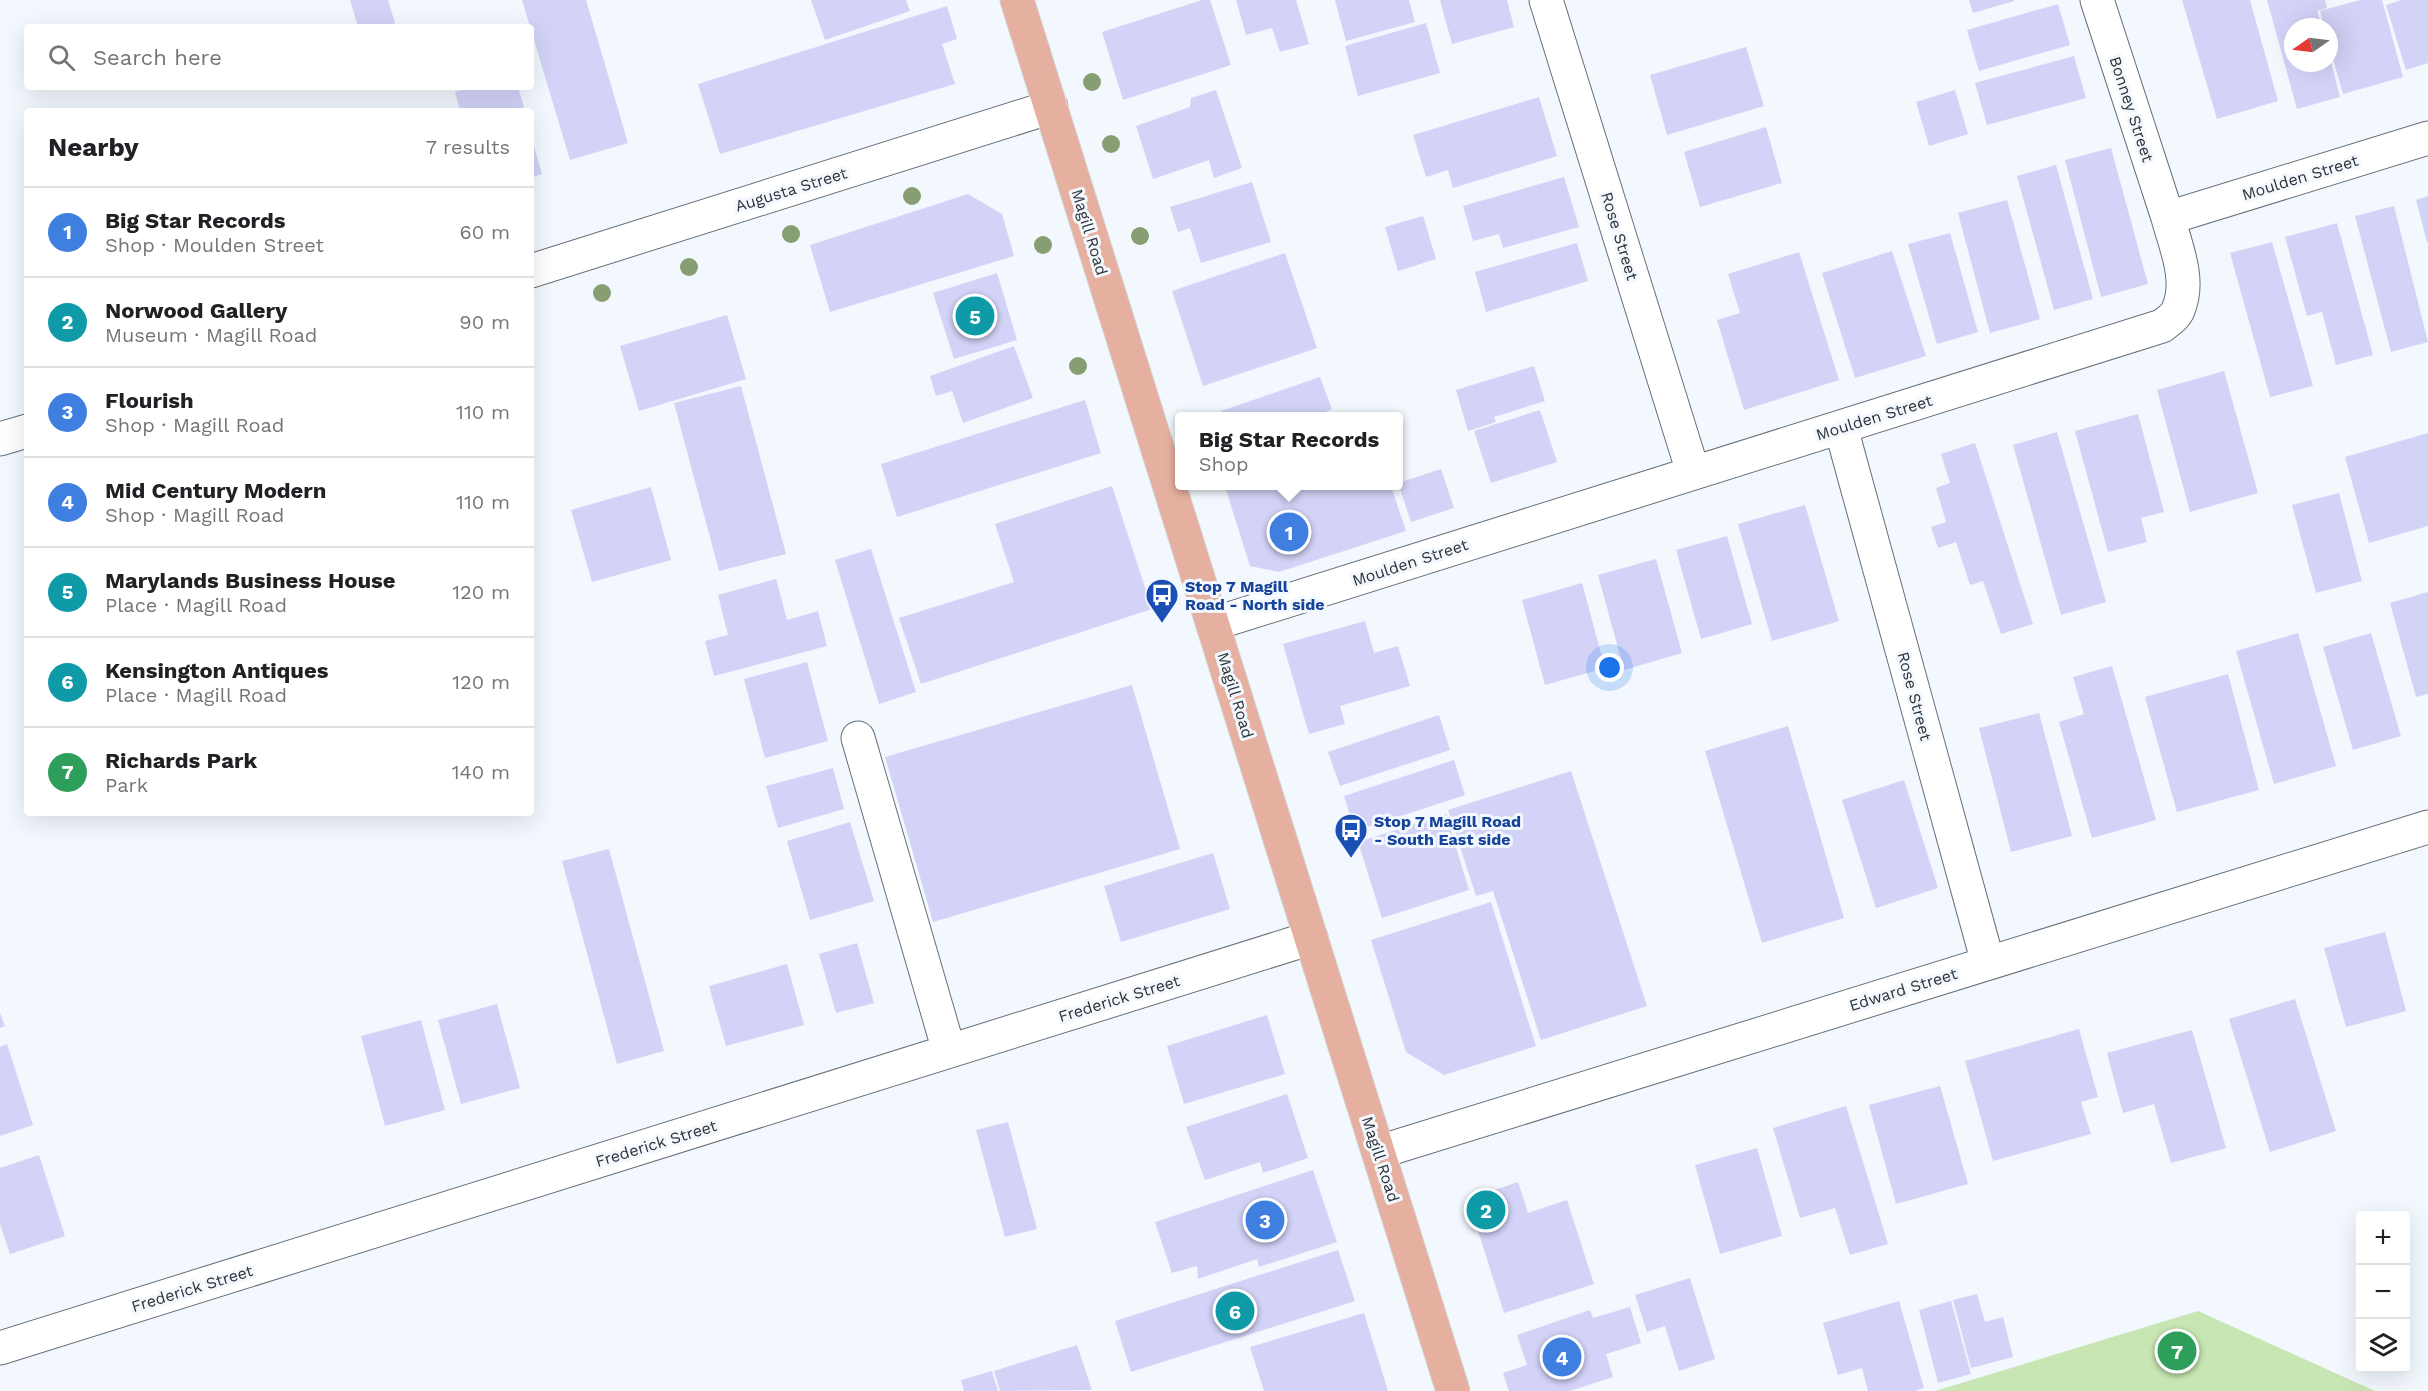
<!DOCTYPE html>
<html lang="en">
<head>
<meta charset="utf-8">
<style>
  body { margin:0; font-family:"Work Sans",sans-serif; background:#f2f2f2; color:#202124 }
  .controls { position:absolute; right:18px; bottom:18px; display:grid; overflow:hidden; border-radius:6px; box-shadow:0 6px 24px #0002 }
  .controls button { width:54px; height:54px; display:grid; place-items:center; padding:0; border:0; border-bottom:2px solid #e0e0e0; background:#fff; color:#202124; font:30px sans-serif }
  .compass { position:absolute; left:2284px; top:18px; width:54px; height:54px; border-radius:50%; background:#fff; box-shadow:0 6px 24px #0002; rotate:256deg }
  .you { position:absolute; left:1610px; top:668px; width:21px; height:21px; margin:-15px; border:4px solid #fff; border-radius:50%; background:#1a73e8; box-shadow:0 0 0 9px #1a73e833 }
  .badge { display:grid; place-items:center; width:39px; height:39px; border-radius:50%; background:#b45309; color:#fff; font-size:20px; font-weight:700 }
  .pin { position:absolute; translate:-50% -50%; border:3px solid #fff; box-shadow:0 2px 6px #0006 }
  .popup { position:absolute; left:1175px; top:412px; width:228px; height:78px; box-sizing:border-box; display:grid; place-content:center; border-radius:6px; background:#fff; filter:drop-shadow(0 2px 4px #0005); font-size:20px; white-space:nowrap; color:#757577 }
  .popup b { font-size:22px; color:#202124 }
  .popup::after { content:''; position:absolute; left:50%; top:100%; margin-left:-12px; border:12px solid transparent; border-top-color:#fff }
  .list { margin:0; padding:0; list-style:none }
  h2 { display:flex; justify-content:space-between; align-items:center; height:78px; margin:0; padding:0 24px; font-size:26px }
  h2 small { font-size:20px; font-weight:400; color:#757577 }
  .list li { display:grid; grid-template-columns:39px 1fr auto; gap:18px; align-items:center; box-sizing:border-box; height:90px; padding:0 24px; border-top:2px solid #e0e0e0 }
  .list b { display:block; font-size:22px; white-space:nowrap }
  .list p { margin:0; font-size:20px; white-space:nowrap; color:#757577 }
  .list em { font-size:20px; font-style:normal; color:#757577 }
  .icon { flex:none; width:33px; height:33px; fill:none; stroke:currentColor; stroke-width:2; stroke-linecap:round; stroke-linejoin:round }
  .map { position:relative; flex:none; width:2428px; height:1391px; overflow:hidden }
  .search { position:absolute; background:#fff; box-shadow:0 6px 24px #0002; left:24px; top:24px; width:510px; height:66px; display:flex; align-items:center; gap:15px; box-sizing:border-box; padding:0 21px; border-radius:6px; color:#757577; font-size:22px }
  .panel { position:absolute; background:#fff; box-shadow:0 6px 24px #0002; left:24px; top:108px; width:510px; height:708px; border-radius:6px }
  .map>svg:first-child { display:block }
  .green { fill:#c8e6b4 }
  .building { fill:#d3d3f8 }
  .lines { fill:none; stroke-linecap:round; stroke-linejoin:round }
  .minor-casing { stroke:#677078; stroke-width:35 }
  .major-casing { stroke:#d5d6d7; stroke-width:35 }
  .minor { stroke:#fff; stroke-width:33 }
  .major { stroke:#e6b0a0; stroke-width:33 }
  .tree { fill:#879e72 }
  .labels { text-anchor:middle; stroke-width:6; stroke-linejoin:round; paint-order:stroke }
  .street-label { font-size:16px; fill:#2e3235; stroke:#f2f8fe }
  .transit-label { font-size:16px; font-weight:bold; fill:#164399; stroke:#f2f8fe; text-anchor:start }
</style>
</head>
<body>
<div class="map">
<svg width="2428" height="1391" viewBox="0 0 2428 1391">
  <rect width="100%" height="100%" fill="#f2f8fe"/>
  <path class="green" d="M 2198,1311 L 2375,1391 L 1935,1391 Z"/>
  <path class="building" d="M 350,0 L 388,0 L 395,23 L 382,27 L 358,27 Z
    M 522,0 L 586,0 L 628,143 L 570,160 Z
    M 811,0 L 906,0 L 910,11 L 825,40 Z
    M 1202,0 L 1210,0 L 1231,65 L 1123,100 L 1102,32 Z
    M 1236,0 L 1296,0 L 1309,44 L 1280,52 L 1272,28 L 1246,35 Z
    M 1335,0 L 1409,0 L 1415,22 L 1346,41 Z
    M 1440,0 L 1507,0 L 1514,27 L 1452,44 Z
    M 1969,0 L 2014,0 L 2014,1 L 1973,13 Z
    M 2182,0 L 2250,0 L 2278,101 L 2217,119 Z
    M 2267,0 L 2325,0 L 2327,8 L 2317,11 L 2322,27 L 2293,27 L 2293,63 L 2329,63 L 2330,58 L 2340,97 L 2297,109 Z
    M 2360,0 L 2382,0 L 2403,77 L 2343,94 L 2329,45 L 2329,27 L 2324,27 L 2320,11 Z
    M 2401,0 L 2428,0 L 2428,63 L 2406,70 L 2386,5 Z
    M 2058,4 L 2070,45 L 1979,71 L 1967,30 Z
    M 947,6 L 957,39 L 942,44 L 955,84 L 720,154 L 698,84 Z
    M 1426,23 L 1440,73 L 1358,96 L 1345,46 Z
    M 1746,47 L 1764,106 L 1667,135 L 1650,75 Z
    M 2074,56 L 2086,98 L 1987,125 L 1975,83 Z
    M 473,87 L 518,87 L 525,111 L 460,111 L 455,92 Z
    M 1216,90 L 1242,168 L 1214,178 L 1209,160 L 1153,179 L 1136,126 L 1190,107 L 1191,98 Z
    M 1955,90 L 1968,134 L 1929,146 L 1916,102 Z
    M 1539,97 L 1557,156 L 1453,188 L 1448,170 L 1426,177 L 1413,135 Z
    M 1766,127 L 1782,183 L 1700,207 L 1684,152 Z
    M 531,136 L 542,174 L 531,178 Z
    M 2111,148 L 2148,284 L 2101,297 L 2065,160 Z
    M 2056,165 L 2093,299 L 2054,310 L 2017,176 Z
    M 1564,177 L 1579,227 L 1503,248 L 1499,234 L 1473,241 L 1463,206 Z
    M 1252,182 L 1271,242 L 1201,263 L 1190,228 L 1178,232 L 1170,207 Z
    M 968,194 L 1002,214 L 1014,256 L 830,312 L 810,245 Z
    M 2428,196 L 2428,242 L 2427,242 L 2416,200 Z
    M 2007,200 L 2040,319 L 1990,333 L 1958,213 Z
    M 2394,206 L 2428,342 L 2391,352 L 2355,216 Z
    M 1423,216 L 1436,259 L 1398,271 L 1385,227 Z
    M 2337,223 L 2373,355 L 2336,365 L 2322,312 L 2307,316 L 2285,237 Z
    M 1950,233 L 1978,332 L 1937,344 L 1908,244 Z
    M 2272,242 L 2313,386 L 2270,397 L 2230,253 Z
    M 1577,243 L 1588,281 L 1486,312 L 1475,272 Z
    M 1892,251 L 1926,356 L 1855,378 L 1822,273 Z
    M 1799,252 L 1839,380 L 1744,410 L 1717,320 L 1740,313 L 1728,274 Z
    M 1285,253 L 1317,348 L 1203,386 L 1172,291 Z
    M 997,273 L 1017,340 L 954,359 L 933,293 Z
    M 727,315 L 746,379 L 639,411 L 620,346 Z
    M 1014,346 L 1033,398 L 963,423 L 952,391 L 936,396 L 930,376 Z
    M 1534,366 L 1545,401 L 1494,417 L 1496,422 L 1468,431 L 1456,390 Z
    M 2224,371 L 2258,493 L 2190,512 L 2157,390 Z
    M 1320,377 L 1332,409 L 1323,413 L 1324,416 L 1223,416 L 1221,411 Z
    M 741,386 L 786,554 L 719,571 L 674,403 Z
    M 1085,400 L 1101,453 L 897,517 L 881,464 Z
    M 1540,410 L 1557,462 L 1491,483 L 1474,431 Z
    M 2138,414 L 2164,512 L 2141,518 L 2147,542 L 2108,552 L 2075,431 Z
    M 2057,432 L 2106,602 L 2061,615 L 2013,445 Z
    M 2428,433 L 2428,526 L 2369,543 L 2345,457 Z
    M 1975,443 L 2033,624 L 2001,634 L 1983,581 L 1970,585 L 1956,542 L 1938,548 L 1931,527 L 1946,522 L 1936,488 L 1950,483 L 1941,454 Z
    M 1441,469 L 1454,508 L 1411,522 L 1398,483 Z
    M 1112,486 L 1152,609 L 921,684 L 899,618 L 1014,582 L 995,524 Z
    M 1239,486 L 1391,486 L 1406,531 L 1279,572 L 1250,566 L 1226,490 Z
    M 651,487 L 671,560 L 592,582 L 571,510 Z
    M 2339,493 L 2362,581 L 2316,593 L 2292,505 Z
    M 1805,505 L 1839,621 L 1772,641 L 1738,524 Z
    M 1727,536 L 1752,624 L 1701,639 L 1676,550 Z
    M 871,549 L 916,692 L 879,704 L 835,560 Z
    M 1656,559 L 1682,653 L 1624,670 L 1598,575 Z
    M 776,579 L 787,620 L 818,611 L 827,646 L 714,676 L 705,641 L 728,635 L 718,595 Z
    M 1582,583 L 1605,668 L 1545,685 L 1522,600 Z
    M 2428,592 L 2428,694 L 2416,697 L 2390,603 Z
    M 1365,621 L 1374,653 L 1398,646 L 1410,686 L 1340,706 L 1345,724 L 1309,734 L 1283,644 Z
    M 2298,633 L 2336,766 L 2274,784 L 2236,651 Z
    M 2371,633 L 2401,736 L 2353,750 L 2323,647 Z
    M 807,662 L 828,741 L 765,758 L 744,679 Z
    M 2112,666 L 2156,820 L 2092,838 L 2059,722 L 2084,714 L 2073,677 Z
    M 2228,674 L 2259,790 L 2177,812 L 2145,697 Z
    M 1132,685 L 1180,849 L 933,922 L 885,757 Z
    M 2039,713 L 2072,836 L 2011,852 L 1979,728 Z
    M 1439,715 L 1450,750 L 1340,786 L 1328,752 Z
    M 1788,726 L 1844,918 L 1762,943 L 1705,751 Z
    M 1454,760 L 1465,795 L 1355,831 L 1344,796 Z
    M 833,768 L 844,809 L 778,828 L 766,786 Z
    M 1571,771 L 1647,1006 L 1541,1040 L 1493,891 L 1476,896 L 1448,810 Z
    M 1904,780 L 1938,888 L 1876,908 L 1842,800 Z
    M 1446,814 L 1469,890 L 1382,918 L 1358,842 Z
    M 850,822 L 874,901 L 810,920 L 787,841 Z
    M 609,849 L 664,1051 L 617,1064 L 562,861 Z
    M 1213,853 L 1230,909 L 1121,942 L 1104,886 Z
    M 1491,902 L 1536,1046 L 1444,1075 L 1406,1052 L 1371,940 Z
    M 2385,932 L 2406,1011 L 2346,1027 L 2324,948 Z
    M 857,943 L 874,1003 L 836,1013 L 819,954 Z
    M 787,964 L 804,1025 L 726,1046 L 709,986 Z
    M 2295,999 L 2336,1131 L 2270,1152 L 2229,1019 Z
    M 497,1004 L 520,1088 L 461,1104 L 438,1020 Z
    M 0,1013 L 5,1026 L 0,1028 Z
    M 1267,1015 L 1285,1074 L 1184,1104 L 1167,1046 Z
    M 421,1020 L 445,1110 L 385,1126 L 361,1036 Z
    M 2079,1029 L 2098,1097 L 2081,1102 L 2091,1134 L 1993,1161 L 1965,1061 Z
    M 2192,1030 L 2226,1148 L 2171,1163 L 2154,1104 L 2123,1113 L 2107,1053 Z
    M 7,1044 L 33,1125 L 0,1136 L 0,1047 Z
    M 1940,1086 L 1968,1184 L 1896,1204 L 1869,1105 Z
    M 1287,1094 L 1308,1158 L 1263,1173 L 1260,1162 L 1205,1180 L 1186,1127 Z
    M 1846,1106 L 1888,1244 L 1850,1255 L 1835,1208 L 1800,1218 L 1773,1128 Z
    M 1008,1122 L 1037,1229 L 1005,1237 L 976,1130 Z
    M 1757,1148 L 1782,1236 L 1720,1254 L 1695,1165 Z
    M 39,1155 L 65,1236 L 10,1254 L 0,1224 L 0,1168 Z
    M 1313,1170 L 1337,1242 L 1259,1267 L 1257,1259 L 1198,1279 L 1197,1266 L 1172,1273 L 1155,1222 Z
    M 1518,1182 L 1528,1213 L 1567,1200 L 1594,1284 L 1504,1313 L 1468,1199 Z
    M 1338,1250 L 1355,1301 L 1131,1372 L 1115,1321 Z
    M 1690,1278 L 1715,1359 L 1679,1371 L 1665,1326 L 1647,1332 L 1635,1295 Z
    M 1977,1294 L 1985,1322 L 2003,1317 L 2013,1357 L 1971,1368 L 1953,1300 Z
    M 1899,1301 L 1924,1388 L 1915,1391 L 1868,1391 L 1862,1368 L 1838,1375 L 1823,1323 Z
    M 1951,1301 L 1971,1374 L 1938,1383 L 1919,1310 Z
    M 1630,1307 L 1641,1343 L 1606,1354 L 1613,1377 L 1570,1391 L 1509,1391 L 1503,1373 L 1527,1365 L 1517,1335 L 1590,1310 L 1593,1318 Z
    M 1364,1313 L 1388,1391 L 1264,1391 L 1250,1347 Z
    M 1077,1345 L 1092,1390 L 1000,1391 L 994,1371 Z
    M 992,1371 L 998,1391 L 964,1391 L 961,1380 Z"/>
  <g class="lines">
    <g class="minor-casing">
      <path id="minor" d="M 1546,0 L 1693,472
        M 2097,0 L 2168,218
        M 531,271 L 1051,107
        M 1841,428 L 1988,963
        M 0,439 L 27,431
        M 1213,624 L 2162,326 C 2167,322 2176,316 2178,310 C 2191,281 2176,247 2168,218 L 2428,138
        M 858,738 L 949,1051
        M 1379,1152 L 2428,827
        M 0,1348 L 1311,938"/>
    </g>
    <g class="major-casing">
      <path id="major" d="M 1017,0 L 1453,1391"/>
    </g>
    <use href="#minor" class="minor"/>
    <use href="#major" class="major"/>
  </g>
  <g class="tree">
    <circle cx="1092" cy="82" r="9"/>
    <circle cx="1111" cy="144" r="9"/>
    <circle cx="912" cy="196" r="9"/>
    <circle cx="791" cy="234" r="9"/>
    <circle cx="1140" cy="236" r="9"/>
    <circle cx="1043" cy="245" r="9"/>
    <circle cx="689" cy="267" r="9"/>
    <circle cx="602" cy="293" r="9"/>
    <circle cx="1078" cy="366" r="9"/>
  </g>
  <defs>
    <g id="bus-pin" transform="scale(1.725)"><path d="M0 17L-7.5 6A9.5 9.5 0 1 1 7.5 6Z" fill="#1a4fb4" stroke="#f2f8fe"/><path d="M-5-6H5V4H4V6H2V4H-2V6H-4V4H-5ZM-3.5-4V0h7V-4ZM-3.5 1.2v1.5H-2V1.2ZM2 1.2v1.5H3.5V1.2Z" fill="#fff"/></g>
  </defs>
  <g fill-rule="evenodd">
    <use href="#bus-pin" x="1162" y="595"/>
    <use href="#bus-pin" x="1351" y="830"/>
  </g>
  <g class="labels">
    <g class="street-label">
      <text transform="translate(2132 109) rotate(72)" y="6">Bonney Street</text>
      <text transform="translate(2300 177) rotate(-17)" y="6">Moulden Street</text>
      <text transform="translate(791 189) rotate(-17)" y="6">Augusta Street</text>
      <text transform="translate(1090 232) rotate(73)" y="6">Magill Road</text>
      <text transform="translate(1620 236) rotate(73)" y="6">Rose Street</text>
      <text transform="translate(1874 417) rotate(-17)" y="6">Moulden Street</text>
      <text transform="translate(1410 562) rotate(-18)" y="6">Moulden Street</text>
      <text transform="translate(1236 695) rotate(73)" y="6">Magill Road</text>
      <text transform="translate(1915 696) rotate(75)" y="6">Rose Street</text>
      <text transform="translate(1903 989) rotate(-17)" y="6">Edward Street</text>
      <text transform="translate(1119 998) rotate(-17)" y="6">Frederick Street</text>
      <text transform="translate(656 1143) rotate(-17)" y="6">Frederick Street</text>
      <text transform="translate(1381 1159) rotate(72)" y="6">Magill Road</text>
      <text transform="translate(192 1288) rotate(-17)" y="6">Frederick Street</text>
    </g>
    <g class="transit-label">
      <text x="1185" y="592">Stop 7 Magill<tspan x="1185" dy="18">Road - North side</tspan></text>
      <text x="1374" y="827">Stop 7 Magill Road<tspan x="1374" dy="18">- South East side</tspan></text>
    </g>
  </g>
</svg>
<div class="controls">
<button>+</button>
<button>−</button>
<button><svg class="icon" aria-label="layers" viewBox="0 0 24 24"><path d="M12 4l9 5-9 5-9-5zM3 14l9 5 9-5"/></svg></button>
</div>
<svg class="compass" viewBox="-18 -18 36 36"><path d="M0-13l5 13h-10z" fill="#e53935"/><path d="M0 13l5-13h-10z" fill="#757577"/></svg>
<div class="you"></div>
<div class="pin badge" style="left:1289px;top:532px;background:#3f7fe0">1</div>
<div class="popup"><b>Big Star Records</b>Shop</div>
<div class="pin badge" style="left:1486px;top:1210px;background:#0f9aa8">2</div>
<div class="pin badge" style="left:1265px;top:1220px;background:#3f7fe0">3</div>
<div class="pin badge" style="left:1562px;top:1357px;background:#3f7fe0">4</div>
<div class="pin badge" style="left:975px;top:316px;background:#0f9aa8">5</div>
<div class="pin badge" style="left:1235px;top:1311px;background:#0f9aa8">6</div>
<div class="pin badge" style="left:2177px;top:1351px;background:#2e9e5b">7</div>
<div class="search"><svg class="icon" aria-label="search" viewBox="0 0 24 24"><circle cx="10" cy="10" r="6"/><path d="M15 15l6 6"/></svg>Search here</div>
<section class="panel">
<h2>Nearby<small>7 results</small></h2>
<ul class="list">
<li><span class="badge" style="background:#3f7fe0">1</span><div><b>Big Star Records</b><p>Shop · Moulden Street</p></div><em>60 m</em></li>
<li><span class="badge" style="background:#0f9aa8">2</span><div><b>Norwood Gallery</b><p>Museum · Magill Road</p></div><em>90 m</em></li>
<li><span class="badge" style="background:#3f7fe0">3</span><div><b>Flourish</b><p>Shop · Magill Road</p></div><em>110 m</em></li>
<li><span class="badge" style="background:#3f7fe0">4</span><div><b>Mid Century Modern</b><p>Shop · Magill Road</p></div><em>110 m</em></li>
<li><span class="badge" style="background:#0f9aa8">5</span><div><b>Marylands Business House</b><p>Place · Magill Road</p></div><em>120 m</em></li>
<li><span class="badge" style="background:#0f9aa8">6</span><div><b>Kensington Antiques</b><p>Place · Magill Road</p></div><em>120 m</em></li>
<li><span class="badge" style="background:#2e9e5b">7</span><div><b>Richards Park</b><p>Park</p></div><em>140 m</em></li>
</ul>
</section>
</div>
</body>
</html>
